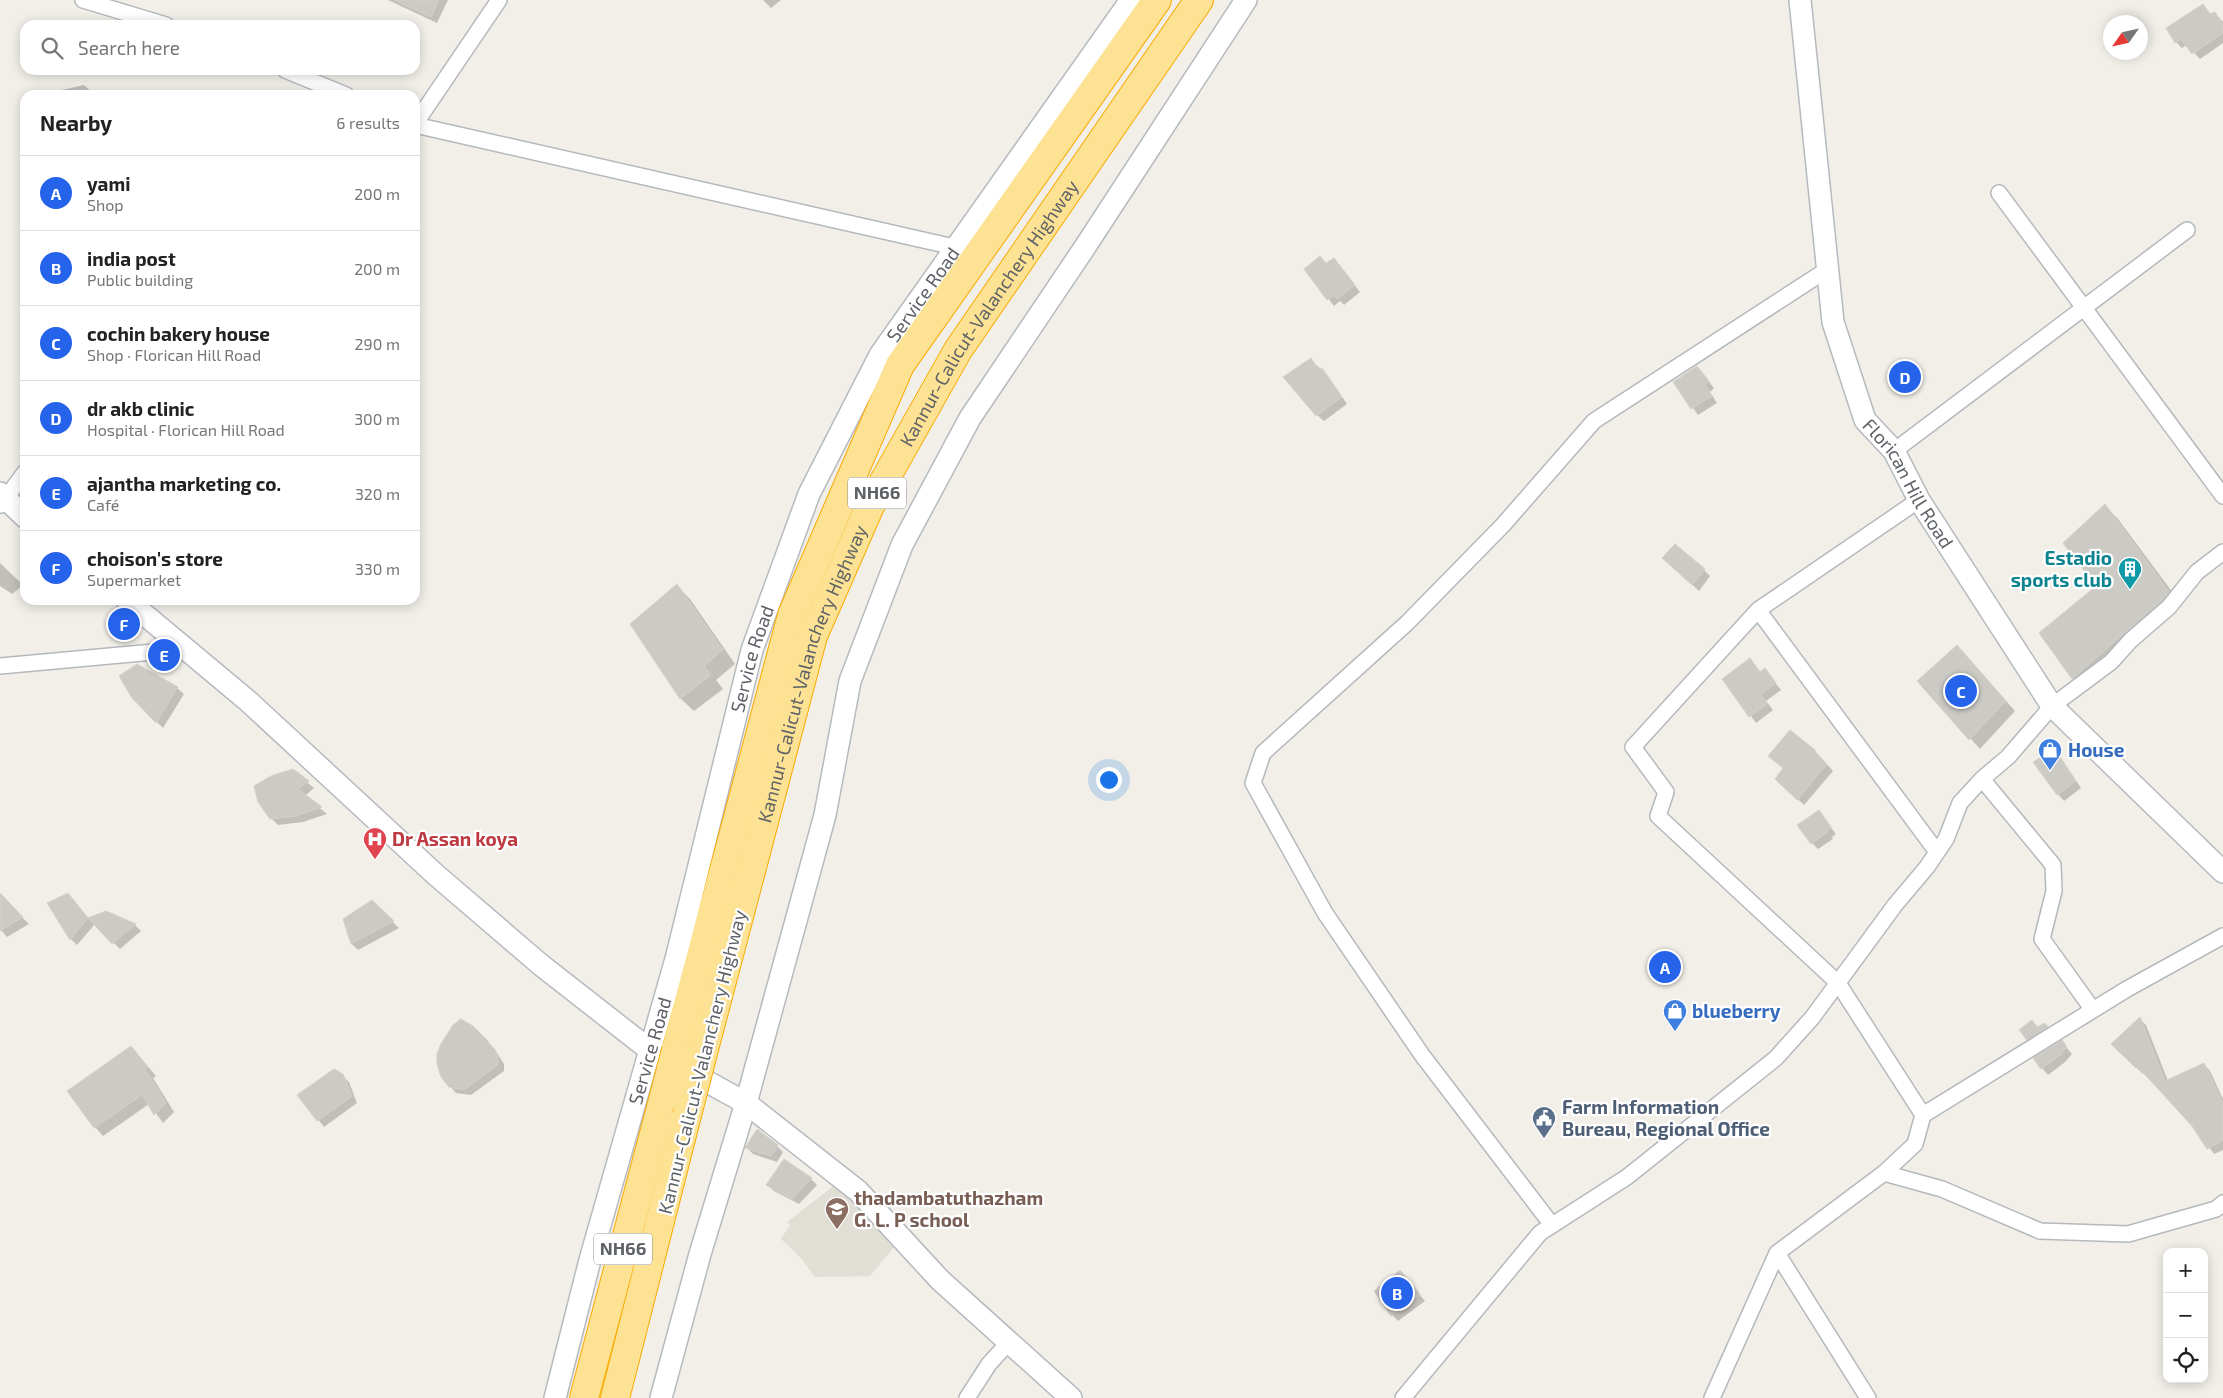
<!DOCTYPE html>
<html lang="en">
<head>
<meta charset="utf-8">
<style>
  body { margin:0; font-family:"Exo 2",sans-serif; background:#f6f6f6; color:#222 }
  .controls { position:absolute; right:15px; bottom:15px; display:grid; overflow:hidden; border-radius:10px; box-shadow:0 2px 12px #0003 }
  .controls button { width:45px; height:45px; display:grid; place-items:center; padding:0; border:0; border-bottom:1px solid #e0e0e0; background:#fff; color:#222; font:25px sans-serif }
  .compass { position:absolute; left:2103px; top:15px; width:45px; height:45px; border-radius:50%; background:#fff; box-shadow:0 2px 12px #0003; rotate:236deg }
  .you { position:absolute; left:1108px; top:779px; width:18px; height:18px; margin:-12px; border:4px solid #fff; border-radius:50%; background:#1a73e8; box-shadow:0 0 0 8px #1a73e833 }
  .badge { display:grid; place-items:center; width:32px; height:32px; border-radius:50%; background:#2563eb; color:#fff; font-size:16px; font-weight:700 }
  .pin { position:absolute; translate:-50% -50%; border:2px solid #fff; box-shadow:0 1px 5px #0006 }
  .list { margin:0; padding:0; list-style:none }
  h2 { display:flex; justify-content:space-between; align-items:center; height:65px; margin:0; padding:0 20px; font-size:21px }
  h2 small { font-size:16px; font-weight:400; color:#767676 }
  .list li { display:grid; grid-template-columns:32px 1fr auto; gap:15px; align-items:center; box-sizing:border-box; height:75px; padding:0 20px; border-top:1px solid #e0e0e0 }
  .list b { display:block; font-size:19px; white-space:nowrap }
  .list p { margin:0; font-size:16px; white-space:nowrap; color:#767676 }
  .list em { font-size:16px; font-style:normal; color:#767676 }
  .icon { flex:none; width:28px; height:28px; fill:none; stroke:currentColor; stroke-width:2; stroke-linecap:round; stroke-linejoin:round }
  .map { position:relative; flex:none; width:2223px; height:1398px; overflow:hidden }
  .search { position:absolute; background:#fff; box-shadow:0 2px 12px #0003; left:20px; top:20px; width:400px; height:55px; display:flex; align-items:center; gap:12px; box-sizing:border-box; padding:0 18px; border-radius:15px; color:#767676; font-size:19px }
  .panel { position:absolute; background:#fff; box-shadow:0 2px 12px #0003; left:20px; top:90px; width:400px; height:515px; border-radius:15px }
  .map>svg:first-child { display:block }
  .education { fill:#e1ded6 }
  .shadow { fill:#0003 }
  .building { fill:#cccac5; stroke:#d6d1c6 }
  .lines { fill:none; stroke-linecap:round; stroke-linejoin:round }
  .street-casing { stroke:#b5b8bc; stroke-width:18 }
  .secondary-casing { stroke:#b6babf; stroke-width:24 }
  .highway-casing { stroke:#f9ab00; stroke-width:30 }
  .street { stroke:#fff; stroke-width:15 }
  .secondary { stroke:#fff; stroke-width:21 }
  .highway { stroke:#fde293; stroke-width:28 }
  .highway-bridge-casing { stroke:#f9ab00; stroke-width:30; stroke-linecap:butt }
  .highway-bridge { stroke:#fde293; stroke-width:28 }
  .labels { text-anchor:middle; stroke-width:4.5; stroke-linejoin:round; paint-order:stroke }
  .shield { fill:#fff; stroke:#8f9295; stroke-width:1 }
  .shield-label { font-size:18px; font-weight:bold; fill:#5f6368 }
  .street-label { font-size:19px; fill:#5f6368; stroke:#fff }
  .culture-label { font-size:19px; font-weight:bold; fill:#0d838f; stroke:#fff; text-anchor:end }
  .shop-label { font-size:19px; font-weight:bold; fill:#366cbe; stroke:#fff; text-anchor:start }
  .health-label { font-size:19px; font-weight:bold; fill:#be3a42; stroke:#fff; text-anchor:start }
  .service-label { font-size:19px; font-weight:bold; fill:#4e5e75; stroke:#fff; text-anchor:start }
  .education-label { font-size:19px; font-weight:bold; fill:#785e54; stroke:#fff; text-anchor:start }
</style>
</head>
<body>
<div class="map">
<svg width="2223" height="1398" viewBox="0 0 2223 1398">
  <rect width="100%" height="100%" fill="#f1efe8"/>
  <path class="education" d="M 839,1182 L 899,1241 L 870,1276 L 815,1277 L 800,1257 L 781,1239 L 790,1225 L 787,1222 Z"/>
  <path class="shadow" d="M 388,0 L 448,0 L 437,23 Z
    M 763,0 L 781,0 L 771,8 Z
    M 2202,6 L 2211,15 L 2215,13 L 2223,22 L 2223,43 L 2200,59 L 2187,45 L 2182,48 L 2176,42 Z
    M 84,85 L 95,95 L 47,95 L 48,93 Z
    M 1327,264 L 1346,274 L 1360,292 L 1344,305 L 1340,301 L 1334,306 L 1306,269 Z
    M 1311,360 L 1328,376 L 1347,404 L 1324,421 L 1317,415 Z
    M 1703,374 L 1714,388 L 1710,392 L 1717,403 L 1698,415 L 1675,383 Z
    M 2105,506 L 2118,519 L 2182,605 L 2087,691 L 2073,678 L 2041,633 L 2097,586 Z
    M 1664,558 L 1704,570 L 1710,576 L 1699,591 Z
    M 0,563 L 23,585 L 12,594 L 0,586 Z
    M 677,586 L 690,599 L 735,664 L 716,680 L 723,689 L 694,711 L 680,698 Z
    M 1967,657 L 2015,711 L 1980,749 L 1919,681 Z
    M 1750,659 L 1761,673 L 1765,670 L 1781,690 L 1766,701 L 1773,710 L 1756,723 L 1724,679 Z
    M 137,666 L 177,688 L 184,694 L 163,728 L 133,698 Z
    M 2055,750 L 2081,788 L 2064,801 L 2058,794 Z
    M 1815,751 L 1833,771 L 1804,805 L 1776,779 L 1784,769 Z
    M 292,770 L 314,788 L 305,796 L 327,814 L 303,822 L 278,825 L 271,818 Z
    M 1819,812 L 1836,834 L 1832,837 L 1833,839 L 1818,849 L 1812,843 Z
    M 68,894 L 89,919 L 106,912 L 135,925 L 141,931 L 120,949 L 95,924 L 77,945 L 71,939 Z
    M 0,896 L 29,924 L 7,937 L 0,929 Z
    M 372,902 L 399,928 L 358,950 L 352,944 L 345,920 Z
    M 2140,1019 L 2146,1025 L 2168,1081 L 2204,1064 L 2210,1071 L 2223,1099 L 2223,1150 L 2214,1154 L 2193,1125 L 2145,1072 L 2143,1074 L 2112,1044 Z
    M 2032,1021 L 2039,1028 L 2044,1024 L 2051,1031 L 2034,1045 L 2028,1039 Z
    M 472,1027 L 494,1048 L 504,1064 L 504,1071 L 471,1095 L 456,1093 L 450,1086 Z
    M 2062,1042 L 2072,1054 L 2065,1062 L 2048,1075 L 2042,1068 Z
    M 131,1047 L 156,1076 L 153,1078 L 174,1112 L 163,1123 L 149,1104 L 103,1136 L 95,1127 Z
    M 342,1075 L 349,1082 L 357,1103 L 324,1127 L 299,1095 Z
    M 777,1146 L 783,1152 L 777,1162 L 753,1154 L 747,1148 Z
    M 811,1179 L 817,1185 L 799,1204 L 774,1191 L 767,1185 Z
    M 1406,1278 L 1425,1301 L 1398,1321 L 1392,1315 Z"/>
  <path class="building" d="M 394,0 L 439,0 L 431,17 Z
    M 2203,4 L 2210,14 L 2215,12 L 2223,25 L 2223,33 L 2192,54 L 2181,39 L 2175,43 L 2166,28 Z
    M 1320,256 L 1326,263 L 1334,258 L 1355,285 L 1337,299 L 1334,295 L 1327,300 L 1304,269 Z
    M 1311,358 L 1319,370 L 1322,368 L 1342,397 L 1316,416 L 1283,377 Z
    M 1697,366 L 1709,381 L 1705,385 L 1712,396 L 1691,409 L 1673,382 Z
    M 2105,504 L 2169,592 L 2162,600 L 2072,679 L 2039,633 L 2096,586 L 2063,543 Z
    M 1675,544 L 1705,569 L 1692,585 L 1662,558 Z
    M 677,584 L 723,650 L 704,666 L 711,675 L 680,699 L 630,624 Z
    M 1957,645 L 2006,701 L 1969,740 L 1917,681 Z
    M 1750,658 L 1760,672 L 1765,668 L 1776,683 L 1761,694 L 1767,704 L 1749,717 L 1722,679 Z
    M 137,664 L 178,687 L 156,723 L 132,698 L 119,676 Z
    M 1790,730 L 1815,750 L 1815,753 L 1827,764 L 1797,800 L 1775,779 L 1783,768 L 1768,756 Z
    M 2055,749 L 2076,781 L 2057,795 L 2033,762 Z
    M 293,769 L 309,781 L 298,789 L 322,807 L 296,816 L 270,819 L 258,802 L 254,786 L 271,776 Z
    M 1819,810 L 1831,827 L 1827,830 L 1828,832 L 1811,844 L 1797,825 Z
    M 0,893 L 23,917 L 0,931 Z
    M 68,893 L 88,918 L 70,940 L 47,903 Z
    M 372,900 L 394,921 L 351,944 L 343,919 Z
    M 106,911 L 136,924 L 112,944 L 88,918 Z
    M 2140,1017 L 2165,1081 L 2204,1063 L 2223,1104 L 2223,1140 L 2207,1149 L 2192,1126 L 2138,1067 L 2136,1068 L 2111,1044 Z
    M 461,1019 L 473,1026 L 487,1040 L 498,1056 L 498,1065 L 464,1090 L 449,1087 L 441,1077 L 437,1064 L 437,1054 L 441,1044 L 453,1025 Z
    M 2032,1020 L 2037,1027 L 2045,1023 L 2048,1027 L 2027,1040 L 2019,1030 Z
    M 2062,1040 L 2067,1047 L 2059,1056 L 2041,1069 L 2033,1058 Z
    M 131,1046 L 148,1067 L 145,1069 L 166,1103 L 154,1115 L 142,1095 L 94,1128 L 67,1091 Z
    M 334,1069 L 343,1074 L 352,1096 L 317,1121 L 297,1095 Z
    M 757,1129 L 778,1145 L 771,1156 L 745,1148 Z
    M 784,1159 L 812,1178 L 792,1199 L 766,1185 Z
    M 1400,1270 L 1420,1294 L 1391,1316 L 1374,1291 Z"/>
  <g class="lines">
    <g class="street-casing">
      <path id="street" d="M 83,0 L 166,25
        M 285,70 L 346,95
        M 415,124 L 499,0
        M 415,125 L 954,247
        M 1999,193 L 2223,496
        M 1894,451 L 2187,230
        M 1919,500 L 1758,610 L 1937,852
        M 1,505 L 25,472
        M 1758,610 L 1633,747 L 1666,792 L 1658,816 L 1838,983 L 1923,1115 L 1915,1144 L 1884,1173 L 1777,1253 L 1868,1398
        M 0,666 L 186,649
        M 1982,779 L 2053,865 L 2054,891 L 2042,939 L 2093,1010
        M 1923,1115 L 2127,989 L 2223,936
        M 1884,1173 L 1942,1189 L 2040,1231 L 2128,1234 L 2216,1209 L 2223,1203
        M 1552,1225 L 1422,1055 L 1325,913 L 1253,783 L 1263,753 L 1407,623 L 1503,525 L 1594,421 L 1828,269
        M 967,1398 L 989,1364 L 1009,1342
        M 1403,1398 L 1540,1233 L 1627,1177 L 1776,1058 L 1812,1018 L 1895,905 L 1927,867 L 1946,839 L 1960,803 L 1982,779 L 2008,757 L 2052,706 L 2111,662 L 2131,640 L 2169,607 L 2197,572 L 2223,552
        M 1712,1398 L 1777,1253"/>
    </g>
    <g class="secondary-casing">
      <g id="secondary">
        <path id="s1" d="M 1800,0 L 1833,322 L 1865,420 L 1894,451 L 1919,500 L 2052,706 L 2223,872"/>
        <path d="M 0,493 L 25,517"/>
        <path d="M 127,600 L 248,701 L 436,875 L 541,965 L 651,1051 L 746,1103 L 858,1191 L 940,1280 L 1071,1398"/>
        <path id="s2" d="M 555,1398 L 590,1260 L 676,959 L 752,650 L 809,494 L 880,355 L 1131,0"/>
        <path d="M 661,1398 L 700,1254 L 746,1103 L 825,815 L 850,681 L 902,545 L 970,418 L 1085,247 L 1246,0"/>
      </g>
    </g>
    <g class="highway-casing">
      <g id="highway">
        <path d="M 676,1050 L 792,615 L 900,365 L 1157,0"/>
        <path id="s3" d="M 703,1053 L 813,636 L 870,506 L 958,350 L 1199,0"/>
        <path d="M 584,1398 L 663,1100"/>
        <path d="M 615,1398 L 687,1115"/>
      </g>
    </g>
    <use href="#street" class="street"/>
    <use href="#secondary" class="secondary"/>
    <use href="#highway" class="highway"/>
    <g class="highway-bridge-casing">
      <path id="highway-bridge" d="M 663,1100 L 676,1050
        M 687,1115 L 703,1053"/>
    </g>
    <use href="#highway-bridge" class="highway-bridge"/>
  </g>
  <defs>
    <g id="building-pin" transform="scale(1.25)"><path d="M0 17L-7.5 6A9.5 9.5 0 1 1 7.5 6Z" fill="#0f9aa8" stroke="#fff"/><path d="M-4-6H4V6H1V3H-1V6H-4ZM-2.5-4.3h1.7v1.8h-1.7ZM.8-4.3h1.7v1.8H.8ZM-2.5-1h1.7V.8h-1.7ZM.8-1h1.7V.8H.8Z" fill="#fff"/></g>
    <g id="shop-pin" transform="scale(1.25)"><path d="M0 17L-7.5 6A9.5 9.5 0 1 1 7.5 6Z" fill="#3f7fe0" stroke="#fff"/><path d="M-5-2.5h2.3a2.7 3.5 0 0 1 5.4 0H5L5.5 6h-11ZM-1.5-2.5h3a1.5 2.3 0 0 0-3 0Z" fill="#fff"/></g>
    <g id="hospital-pin" transform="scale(1.25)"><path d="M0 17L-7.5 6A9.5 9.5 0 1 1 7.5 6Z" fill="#e0444e" stroke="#fff"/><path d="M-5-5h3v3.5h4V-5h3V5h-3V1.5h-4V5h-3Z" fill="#fff"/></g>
    <g id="civic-pin" transform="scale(1.25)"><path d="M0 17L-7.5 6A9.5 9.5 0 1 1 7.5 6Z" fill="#5c6f8a" stroke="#fff"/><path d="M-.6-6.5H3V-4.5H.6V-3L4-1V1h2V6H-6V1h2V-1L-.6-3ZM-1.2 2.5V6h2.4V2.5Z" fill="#fff"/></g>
    <g id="school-pin" transform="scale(1.25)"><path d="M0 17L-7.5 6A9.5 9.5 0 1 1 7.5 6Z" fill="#8d6e63" stroke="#fff"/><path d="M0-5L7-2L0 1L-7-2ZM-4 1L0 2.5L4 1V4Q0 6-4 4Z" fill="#fff"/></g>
  </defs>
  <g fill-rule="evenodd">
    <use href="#building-pin" x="2130" y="569"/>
    <use href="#shop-pin" x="2050" y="750"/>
    <use href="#hospital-pin" x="375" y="839"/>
    <use href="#shop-pin" x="1675" y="1011"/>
    <use href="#civic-pin" x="1544" y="1118"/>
    <use href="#school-pin" x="837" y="1209"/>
  </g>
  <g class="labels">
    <g class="shield">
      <rect x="848" y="477.5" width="58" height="31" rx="4"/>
      <rect x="594" y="1233.5" width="58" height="31" rx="4"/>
    </g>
    <g class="shield-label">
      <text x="877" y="499">NH66</text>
      <text x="623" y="1255">NH66</text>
    </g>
    <g class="street-label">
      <text dy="7" stroke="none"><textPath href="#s2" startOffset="1170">Service Road</textPath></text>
      <text dy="7" stroke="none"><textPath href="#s3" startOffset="800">Kannur-Calicut-Valanchery Highway</textPath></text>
      <text dy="7" stroke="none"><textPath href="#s1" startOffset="504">Florican Hill Road</textPath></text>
      <text dy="7" stroke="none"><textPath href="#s2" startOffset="765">Service Road</textPath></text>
      <text dy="7" stroke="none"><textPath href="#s3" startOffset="395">Kannur-Calicut-Valanchery Highway</textPath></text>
      <text dy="7" stroke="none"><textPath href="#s2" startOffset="360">Service Road</textPath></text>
      <text transform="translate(702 1062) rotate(-76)" y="7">Kannur-Calicut-Valanchery Highway</text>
    </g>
    <g class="culture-label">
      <text x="2112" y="565">Estadio<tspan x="2112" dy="22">sports club</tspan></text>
    </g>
    <g class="shop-label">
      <text x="2068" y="757">House</text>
      <text x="1692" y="1018">blueberry</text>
    </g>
    <g class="health-label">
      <text x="392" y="846">Dr Assan koya</text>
    </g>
    <g class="service-label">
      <text x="1562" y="1114">Farm Information<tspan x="1562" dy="22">Bureau, Regional Office</tspan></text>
    </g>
    <g class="education-label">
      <text x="854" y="1205">thadambatuthazham<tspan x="854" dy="22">G. L. P school</tspan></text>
    </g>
  </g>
</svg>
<div class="controls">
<button>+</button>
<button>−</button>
<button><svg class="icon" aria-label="locate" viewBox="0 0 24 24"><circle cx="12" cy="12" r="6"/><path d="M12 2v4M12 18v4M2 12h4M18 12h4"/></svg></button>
</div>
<svg class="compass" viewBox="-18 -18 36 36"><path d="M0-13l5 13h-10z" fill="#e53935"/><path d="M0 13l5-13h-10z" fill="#767676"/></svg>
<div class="you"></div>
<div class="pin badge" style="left:1665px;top:967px">A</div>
<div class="pin badge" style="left:1397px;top:1293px">B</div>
<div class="pin badge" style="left:1961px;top:691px">C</div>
<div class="pin badge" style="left:1905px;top:377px">D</div>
<div class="pin badge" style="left:164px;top:655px">E</div>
<div class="pin badge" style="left:124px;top:624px">F</div>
<div class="search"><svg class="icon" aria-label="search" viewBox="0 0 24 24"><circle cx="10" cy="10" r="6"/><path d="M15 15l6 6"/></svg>Search here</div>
<section class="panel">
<h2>Nearby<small>6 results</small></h2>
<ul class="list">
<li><span class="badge">A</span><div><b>yami</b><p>Shop</p></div><em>200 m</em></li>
<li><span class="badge">B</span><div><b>india post</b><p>Public building</p></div><em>200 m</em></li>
<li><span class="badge">C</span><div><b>cochin bakery house</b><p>Shop · Florican Hill Road</p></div><em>290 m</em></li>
<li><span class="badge">D</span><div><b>dr akb clinic</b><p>Hospital · Florican Hill Road</p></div><em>300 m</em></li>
<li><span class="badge">E</span><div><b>ajantha marketing co.</b><p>Café</p></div><em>320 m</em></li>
<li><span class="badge">F</span><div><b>choison's store</b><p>Supermarket</p></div><em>330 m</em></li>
</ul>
</section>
</div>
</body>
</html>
